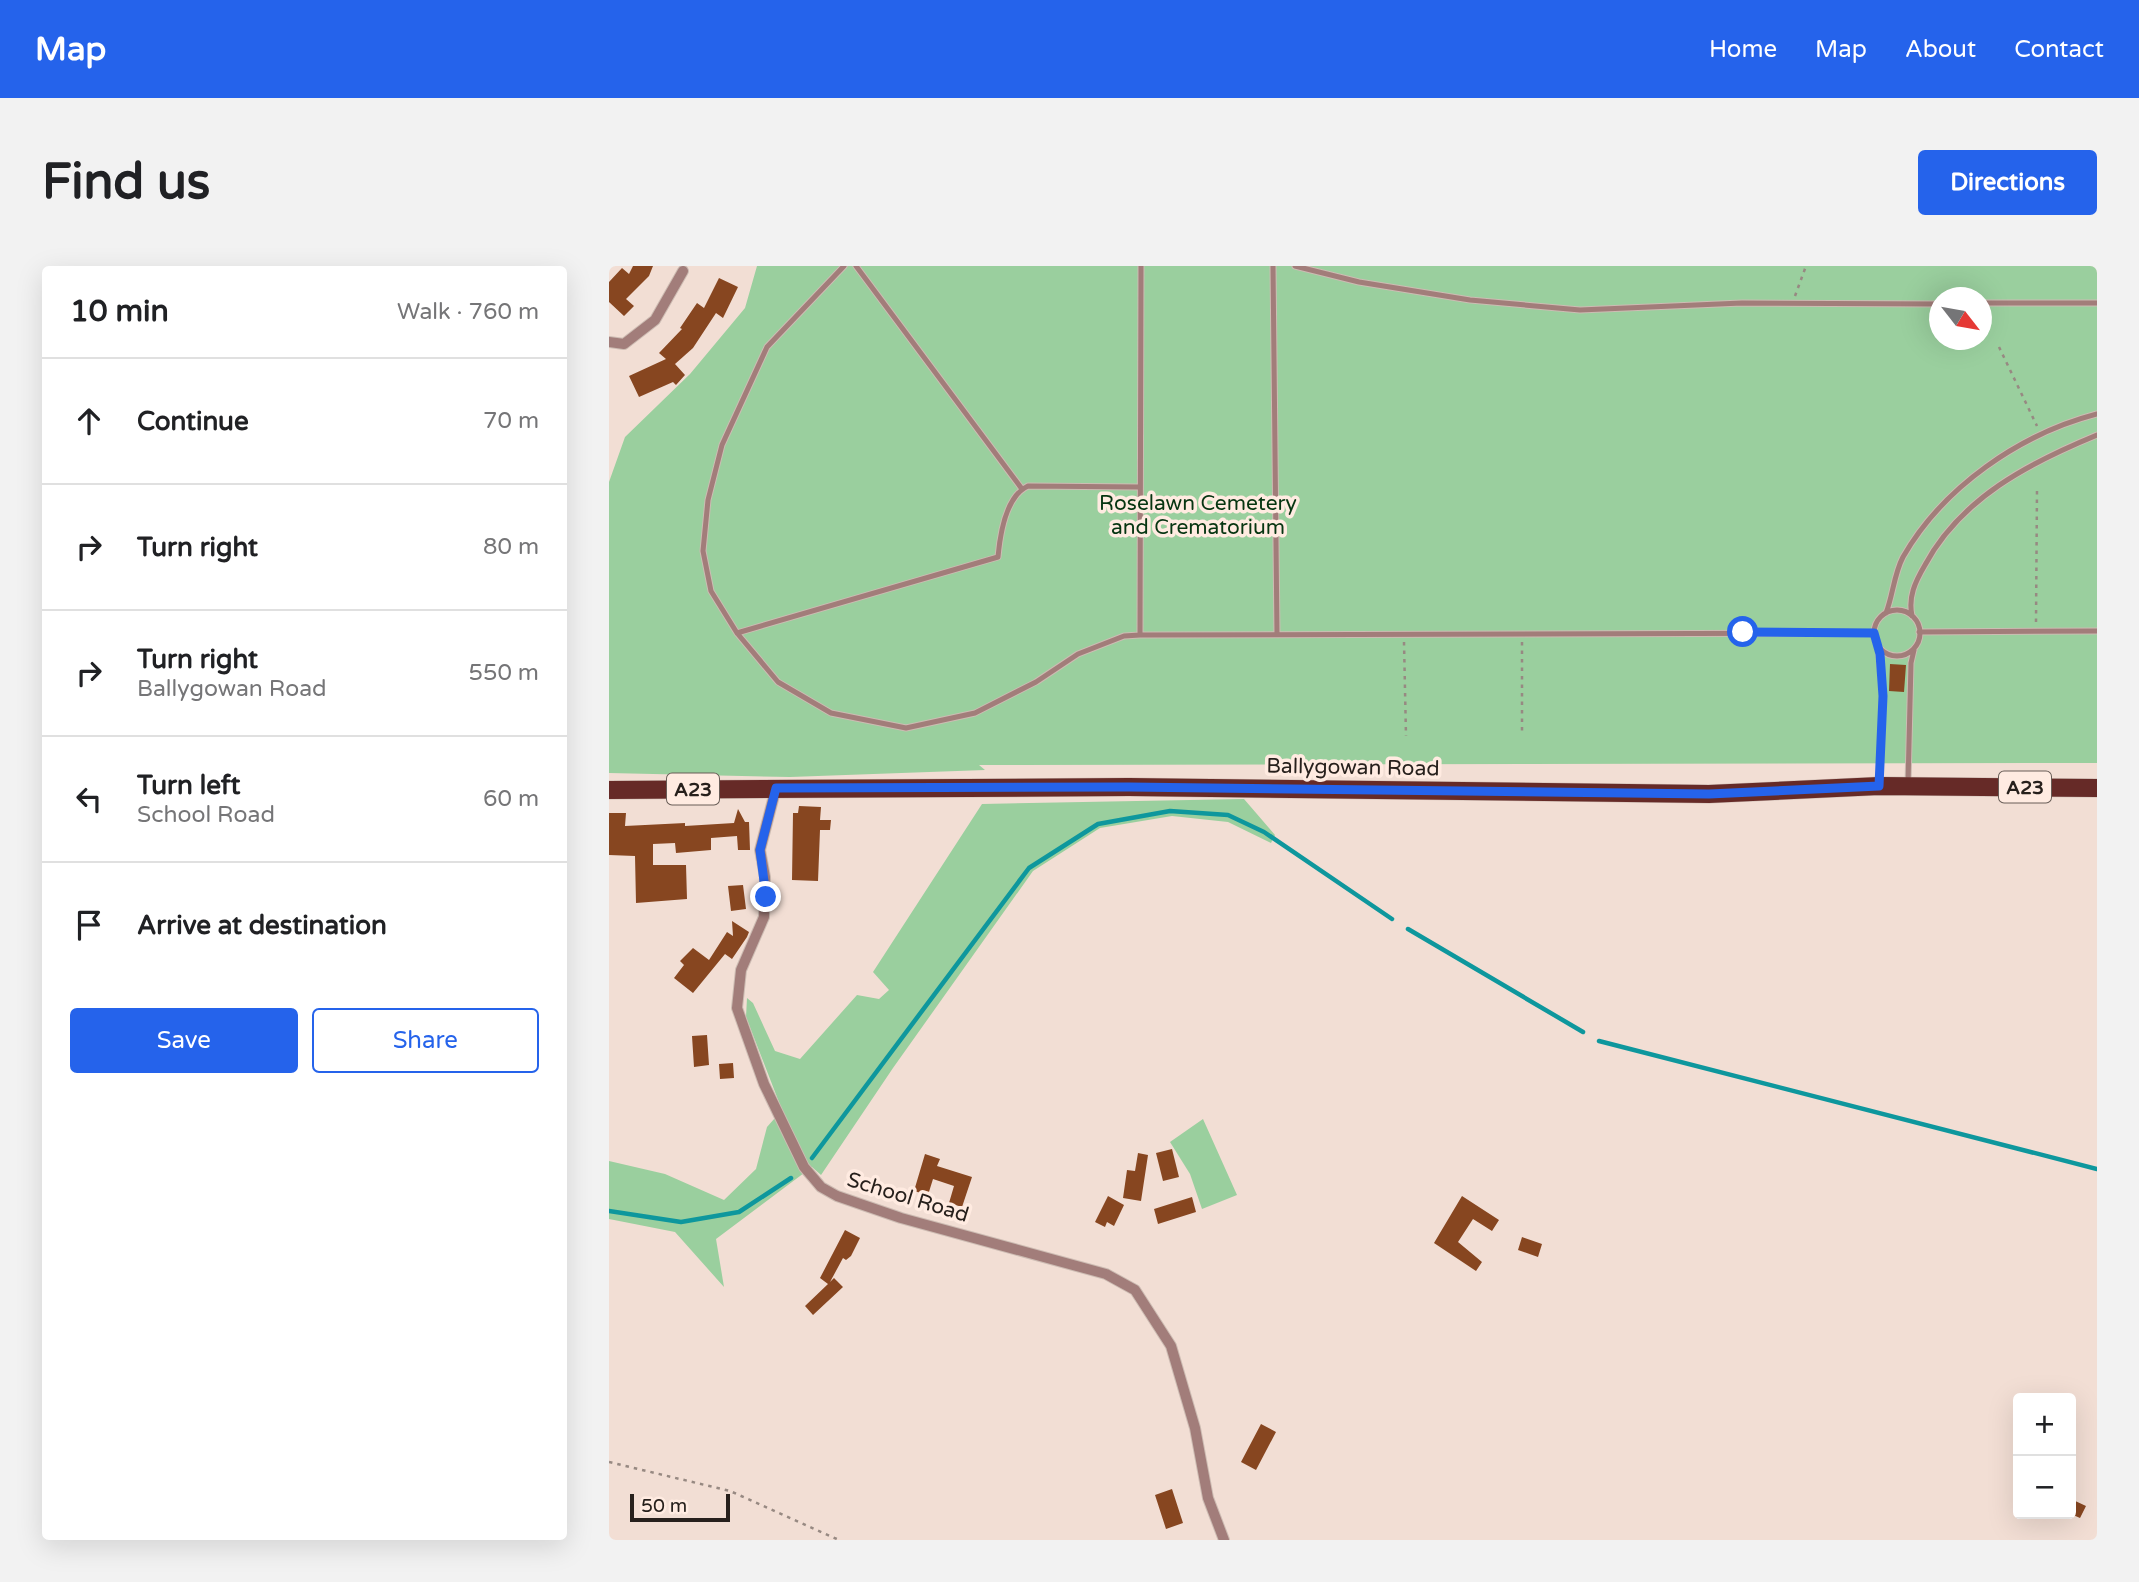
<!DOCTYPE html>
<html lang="en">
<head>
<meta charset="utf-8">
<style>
  body { margin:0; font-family:"Varela Round",sans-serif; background:#f2f2f2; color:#202124 }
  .controls { position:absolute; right:21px; bottom:21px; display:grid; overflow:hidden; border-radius:7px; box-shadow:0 7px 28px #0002 }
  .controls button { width:63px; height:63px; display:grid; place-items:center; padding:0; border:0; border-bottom:2px solid #e0e0e0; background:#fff; color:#202124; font:35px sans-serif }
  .compass { position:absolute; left:1320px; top:21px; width:63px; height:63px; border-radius:50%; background:#fff; box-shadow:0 7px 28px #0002; rotate:121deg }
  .scale { position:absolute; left:21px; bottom:18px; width:100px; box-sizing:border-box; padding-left:7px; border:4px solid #27201c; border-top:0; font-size:19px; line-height:24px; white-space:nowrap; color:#27201c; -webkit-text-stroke:5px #ffebe1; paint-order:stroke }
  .stop { position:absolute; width:21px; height:21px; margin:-16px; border:5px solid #2563eb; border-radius:50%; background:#fff }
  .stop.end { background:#2563eb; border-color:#fff; box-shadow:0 2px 7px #0008 }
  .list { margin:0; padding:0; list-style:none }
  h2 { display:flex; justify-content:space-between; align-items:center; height:91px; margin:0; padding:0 28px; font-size:30px }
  h2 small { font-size:23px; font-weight:400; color:#757577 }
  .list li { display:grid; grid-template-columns:46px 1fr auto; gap:21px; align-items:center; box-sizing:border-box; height:126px; padding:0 28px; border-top:2px solid #e0e0e0 }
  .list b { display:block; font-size:26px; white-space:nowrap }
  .list p { margin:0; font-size:23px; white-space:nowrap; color:#757577 }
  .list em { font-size:23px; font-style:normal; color:#757577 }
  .actions { display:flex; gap:14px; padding:21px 28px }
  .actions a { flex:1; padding:16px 0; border:2px solid #2563eb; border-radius:7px; text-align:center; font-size:24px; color:#2563eb }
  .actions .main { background:#2563eb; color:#fff }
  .icon { flex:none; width:38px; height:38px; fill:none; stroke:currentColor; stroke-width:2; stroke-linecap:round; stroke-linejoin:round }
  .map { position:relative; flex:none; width:1488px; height:1274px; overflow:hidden; border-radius:7px }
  header { display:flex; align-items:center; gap:42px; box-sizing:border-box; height:98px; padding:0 35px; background:#2563eb; color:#fff }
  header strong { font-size:33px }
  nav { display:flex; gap:38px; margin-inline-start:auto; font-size:24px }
  .intro { display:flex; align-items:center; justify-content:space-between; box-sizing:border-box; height:168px; padding:0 42px }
  h1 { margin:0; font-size:49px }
  .button { padding:18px 32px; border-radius:7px; background:#2563eb; color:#fff; font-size:24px; font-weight:700 }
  main { display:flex; gap:42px; padding:0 42px }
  aside { flex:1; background:#fff; border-radius:7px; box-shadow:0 7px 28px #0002 }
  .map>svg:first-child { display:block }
  .green { fill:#9acf9e; fill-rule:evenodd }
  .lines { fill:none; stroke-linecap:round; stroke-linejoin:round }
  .stream { stroke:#0e979d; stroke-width:4.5 }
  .building { fill:#874620 }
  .lane-casing { stroke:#cdbcb3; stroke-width:7 }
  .street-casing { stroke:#cdbcb3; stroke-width:12 }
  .primary-casing { stroke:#cdbcb3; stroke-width:19 }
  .path { stroke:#978982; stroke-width:2.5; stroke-dasharray:3.5 5; stroke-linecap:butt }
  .lane { stroke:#a27d7a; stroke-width:5 }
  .street { stroke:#a27d7a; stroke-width:10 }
  .primary { stroke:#662a27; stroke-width:18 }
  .route { stroke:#2563eb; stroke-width:9 }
  .labels { text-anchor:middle; stroke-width:7; stroke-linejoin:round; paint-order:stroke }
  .shield { fill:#ffebe1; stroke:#685d57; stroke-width:2 }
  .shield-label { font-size:19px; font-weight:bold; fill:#27201c }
  .park-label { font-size:21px; fill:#063511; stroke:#ffebe1 }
  .street-label { font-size:21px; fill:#27201c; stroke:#ffebe1 }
</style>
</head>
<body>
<header>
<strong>Map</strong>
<nav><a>Home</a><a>Map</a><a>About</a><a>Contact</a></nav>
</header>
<div class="intro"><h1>Find us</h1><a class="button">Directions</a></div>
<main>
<aside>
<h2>10 min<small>Walk · 760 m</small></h2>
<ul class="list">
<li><svg class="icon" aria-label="ahead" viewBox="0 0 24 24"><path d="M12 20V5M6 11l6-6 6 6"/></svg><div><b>Continue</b></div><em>70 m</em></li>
<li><svg class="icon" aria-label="right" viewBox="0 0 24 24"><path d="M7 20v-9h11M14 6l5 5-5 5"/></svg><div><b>Turn right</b></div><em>80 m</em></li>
<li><svg class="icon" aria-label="right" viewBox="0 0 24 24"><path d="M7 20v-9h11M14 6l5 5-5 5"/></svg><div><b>Turn right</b><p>Ballygowan Road</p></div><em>550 m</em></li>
<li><svg class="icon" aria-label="left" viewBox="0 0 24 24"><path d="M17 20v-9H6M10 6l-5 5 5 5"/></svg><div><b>Turn left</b><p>School Road</p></div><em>60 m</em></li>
<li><svg class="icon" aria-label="arrive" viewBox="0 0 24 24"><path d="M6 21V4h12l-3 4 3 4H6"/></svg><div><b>Arrive at destination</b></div></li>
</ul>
<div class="actions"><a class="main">Save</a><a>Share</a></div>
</aside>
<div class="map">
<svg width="1488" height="1274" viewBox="0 0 1488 1274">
  <rect width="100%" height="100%" fill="#f2ded4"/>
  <path class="green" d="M 148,0 L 1488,0 L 1488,497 L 370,499 L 376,504 L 181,511 L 0,507 L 0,216 L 16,171 L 81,108 L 136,42 ZM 1330,32 L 1372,32 L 1372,74 L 1330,74 Z
    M 635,533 L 666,569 L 662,577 L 619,556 L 563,550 L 491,562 L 424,605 L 284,802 L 212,909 L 203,901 L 107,973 L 115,1021 L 66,966 L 0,953 L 0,895 L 56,908 L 115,934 L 147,903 L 158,861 L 173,844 L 137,751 L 138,732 L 144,737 L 166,785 L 191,793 L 248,729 L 270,733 L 280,724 L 264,706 L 373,538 Z
    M 594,853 L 628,929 L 593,943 L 581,908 L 561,876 Z"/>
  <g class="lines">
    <path class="stream" d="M 799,663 L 974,766
      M 990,775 L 1488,903
      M 203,892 L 420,602 L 489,558 L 561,545 L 619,549 L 655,566 L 783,653
      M 0,945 L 72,956 L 130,946 L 182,912"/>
  </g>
  <path class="building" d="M 24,0 L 44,0 L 40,10 L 17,33 L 25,40 L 15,50 L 0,36 L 0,16 L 13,2 L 20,8 Z
    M 110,12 L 129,21 L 114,52 L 107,47 L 84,82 L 66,98 L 76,109 L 67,119 L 64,116 L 30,131 L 20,110 L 57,93 L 50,87 L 73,63 L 71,62 L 88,37 L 95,42 Z
    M 1281,398 L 1297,399 L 1295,426 L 1280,425 Z
    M 190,540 L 212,541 L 211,554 L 222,554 L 221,564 L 211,564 L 209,615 L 183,614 L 184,547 L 189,547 Z
    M 129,543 L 136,556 L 140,556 L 141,584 L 129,584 L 128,570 L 102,572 L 102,584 L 67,587 L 66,577 L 44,578 L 44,599 L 77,599 L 78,633 L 27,637 L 26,590 L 0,589 L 0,547 L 17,547 L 16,560 L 76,557 L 76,560 L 125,557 Z
    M 134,619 L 137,643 L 122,645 L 119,620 Z
    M 123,655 L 140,666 L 138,671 L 123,693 L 116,688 L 84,727 L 65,712 L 75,699 L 71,695 L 84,682 L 100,694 L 118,666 L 124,670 Z
    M 98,769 L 100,799 L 85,801 L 83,770 Z
    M 124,797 L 125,812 L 111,813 L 110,798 Z
    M 563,883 L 570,911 L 554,915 L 547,887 Z
    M 529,887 L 539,889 L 532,935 L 514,932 L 518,904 L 526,905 Z
    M 316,888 L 331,893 L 328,900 L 363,911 L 353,941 L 340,937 L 345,920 L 324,913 L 319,929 L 305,925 Z
    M 499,930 L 515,939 L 505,960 L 498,956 L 496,961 L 486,956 Z
    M 853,930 L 890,954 L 883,965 L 864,953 L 849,976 L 873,996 L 867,1005 L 825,977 Z
    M 583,931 L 587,946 L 549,958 L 545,943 Z
    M 236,964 L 251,972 L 242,990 L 237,994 L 234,992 L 221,1016 L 225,1012 L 234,1021 L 204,1049 L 196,1040 L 219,1018 L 211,1012 Z
    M 913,971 L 933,978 L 929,991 L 909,984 Z
    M 652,1158 L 667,1166 L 647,1204 L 632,1196 Z
    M 563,1223 L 574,1257 L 557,1263 L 546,1229 Z
    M 1462,1233 L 1477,1240 L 1471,1252 L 1462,1248 Z"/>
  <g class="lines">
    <g class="lane-casing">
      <path id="lane" d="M 235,0 L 158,81 L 113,179 L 99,234 L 94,285 L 102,325 L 128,367 L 169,416 L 222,447 L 297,462 L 366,447 L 427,416 L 469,388 L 515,370 L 531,369 L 1265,367
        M 247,0 L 413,223
        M 664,0 L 668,368
        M 686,0 L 750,16 L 861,34 L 971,44 L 1133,37 L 1330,38
        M 1372,37 L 1488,37
        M1265 367a23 23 0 1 1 46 0a23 23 0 1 1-46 0Z
        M 1277,347 C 1284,329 1285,308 1294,291 C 1334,221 1411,168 1488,148
        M 1303,350 C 1299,331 1306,316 1316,299 C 1352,232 1420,197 1488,169
        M 1310,366 L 1488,365
        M 128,367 L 389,291 C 391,269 397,230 419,220 L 531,221
        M 531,369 L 532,0
        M 1269,381 L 1274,430 L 1270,517
        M 1299,518 L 1302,397 L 1305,384"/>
    </g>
    <g class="street-casing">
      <path id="street" d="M 0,76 L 15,78 L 46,54 L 74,5
        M 167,522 L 151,584 L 156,611 L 155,651 L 132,704 L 128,742 L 155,818 L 195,901 L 212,921 L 228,930 L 292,952 L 497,1008 L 526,1024 L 562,1080 L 586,1162 L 599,1232 L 615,1274"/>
    </g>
    <g class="primary-casing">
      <path id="primary" d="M 0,524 L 520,521 L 1100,528 L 1270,520 L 1488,522"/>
    </g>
    <path class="path" d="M 1186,30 L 1197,0
      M 1390,81 L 1428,160
      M 1427,356 L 1428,223
      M 795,376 L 797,470
      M 913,376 L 913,467
      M 0,1196 L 121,1225 L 230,1274"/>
    <use href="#lane" class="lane"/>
    <use href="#street" class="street"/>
    <use href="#primary" class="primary"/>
  </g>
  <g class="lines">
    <path class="route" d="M 157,631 L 151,584 L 167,522 L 520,521 L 1100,528 L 1270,520 L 1274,430 L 1271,388 L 1265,367 L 1134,366"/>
  </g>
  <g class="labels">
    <g class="shield">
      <rect x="1390" y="505.5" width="52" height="31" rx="5"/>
      <rect x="58" y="507.5" width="52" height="31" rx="5"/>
    </g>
    <g class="shield-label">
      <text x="1416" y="528">A23</text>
      <text x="84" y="530">A23</text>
    </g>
    <g class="park-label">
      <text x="589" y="244">Roselawn Cemetery<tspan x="589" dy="24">and Crematorium</tspan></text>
    </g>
    <g class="street-label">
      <text transform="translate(744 501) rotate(1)" y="7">Ballygowan Road</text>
      <text transform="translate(299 931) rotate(17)" y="7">School Road</text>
    </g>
  </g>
</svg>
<div class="controls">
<button>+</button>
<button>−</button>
</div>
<svg class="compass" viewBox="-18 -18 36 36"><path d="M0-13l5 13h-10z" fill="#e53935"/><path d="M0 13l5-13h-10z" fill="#757577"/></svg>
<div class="scale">50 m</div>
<div class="stop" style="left:1134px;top:366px"></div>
<div class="stop end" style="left:157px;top:631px"></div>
</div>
</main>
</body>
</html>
